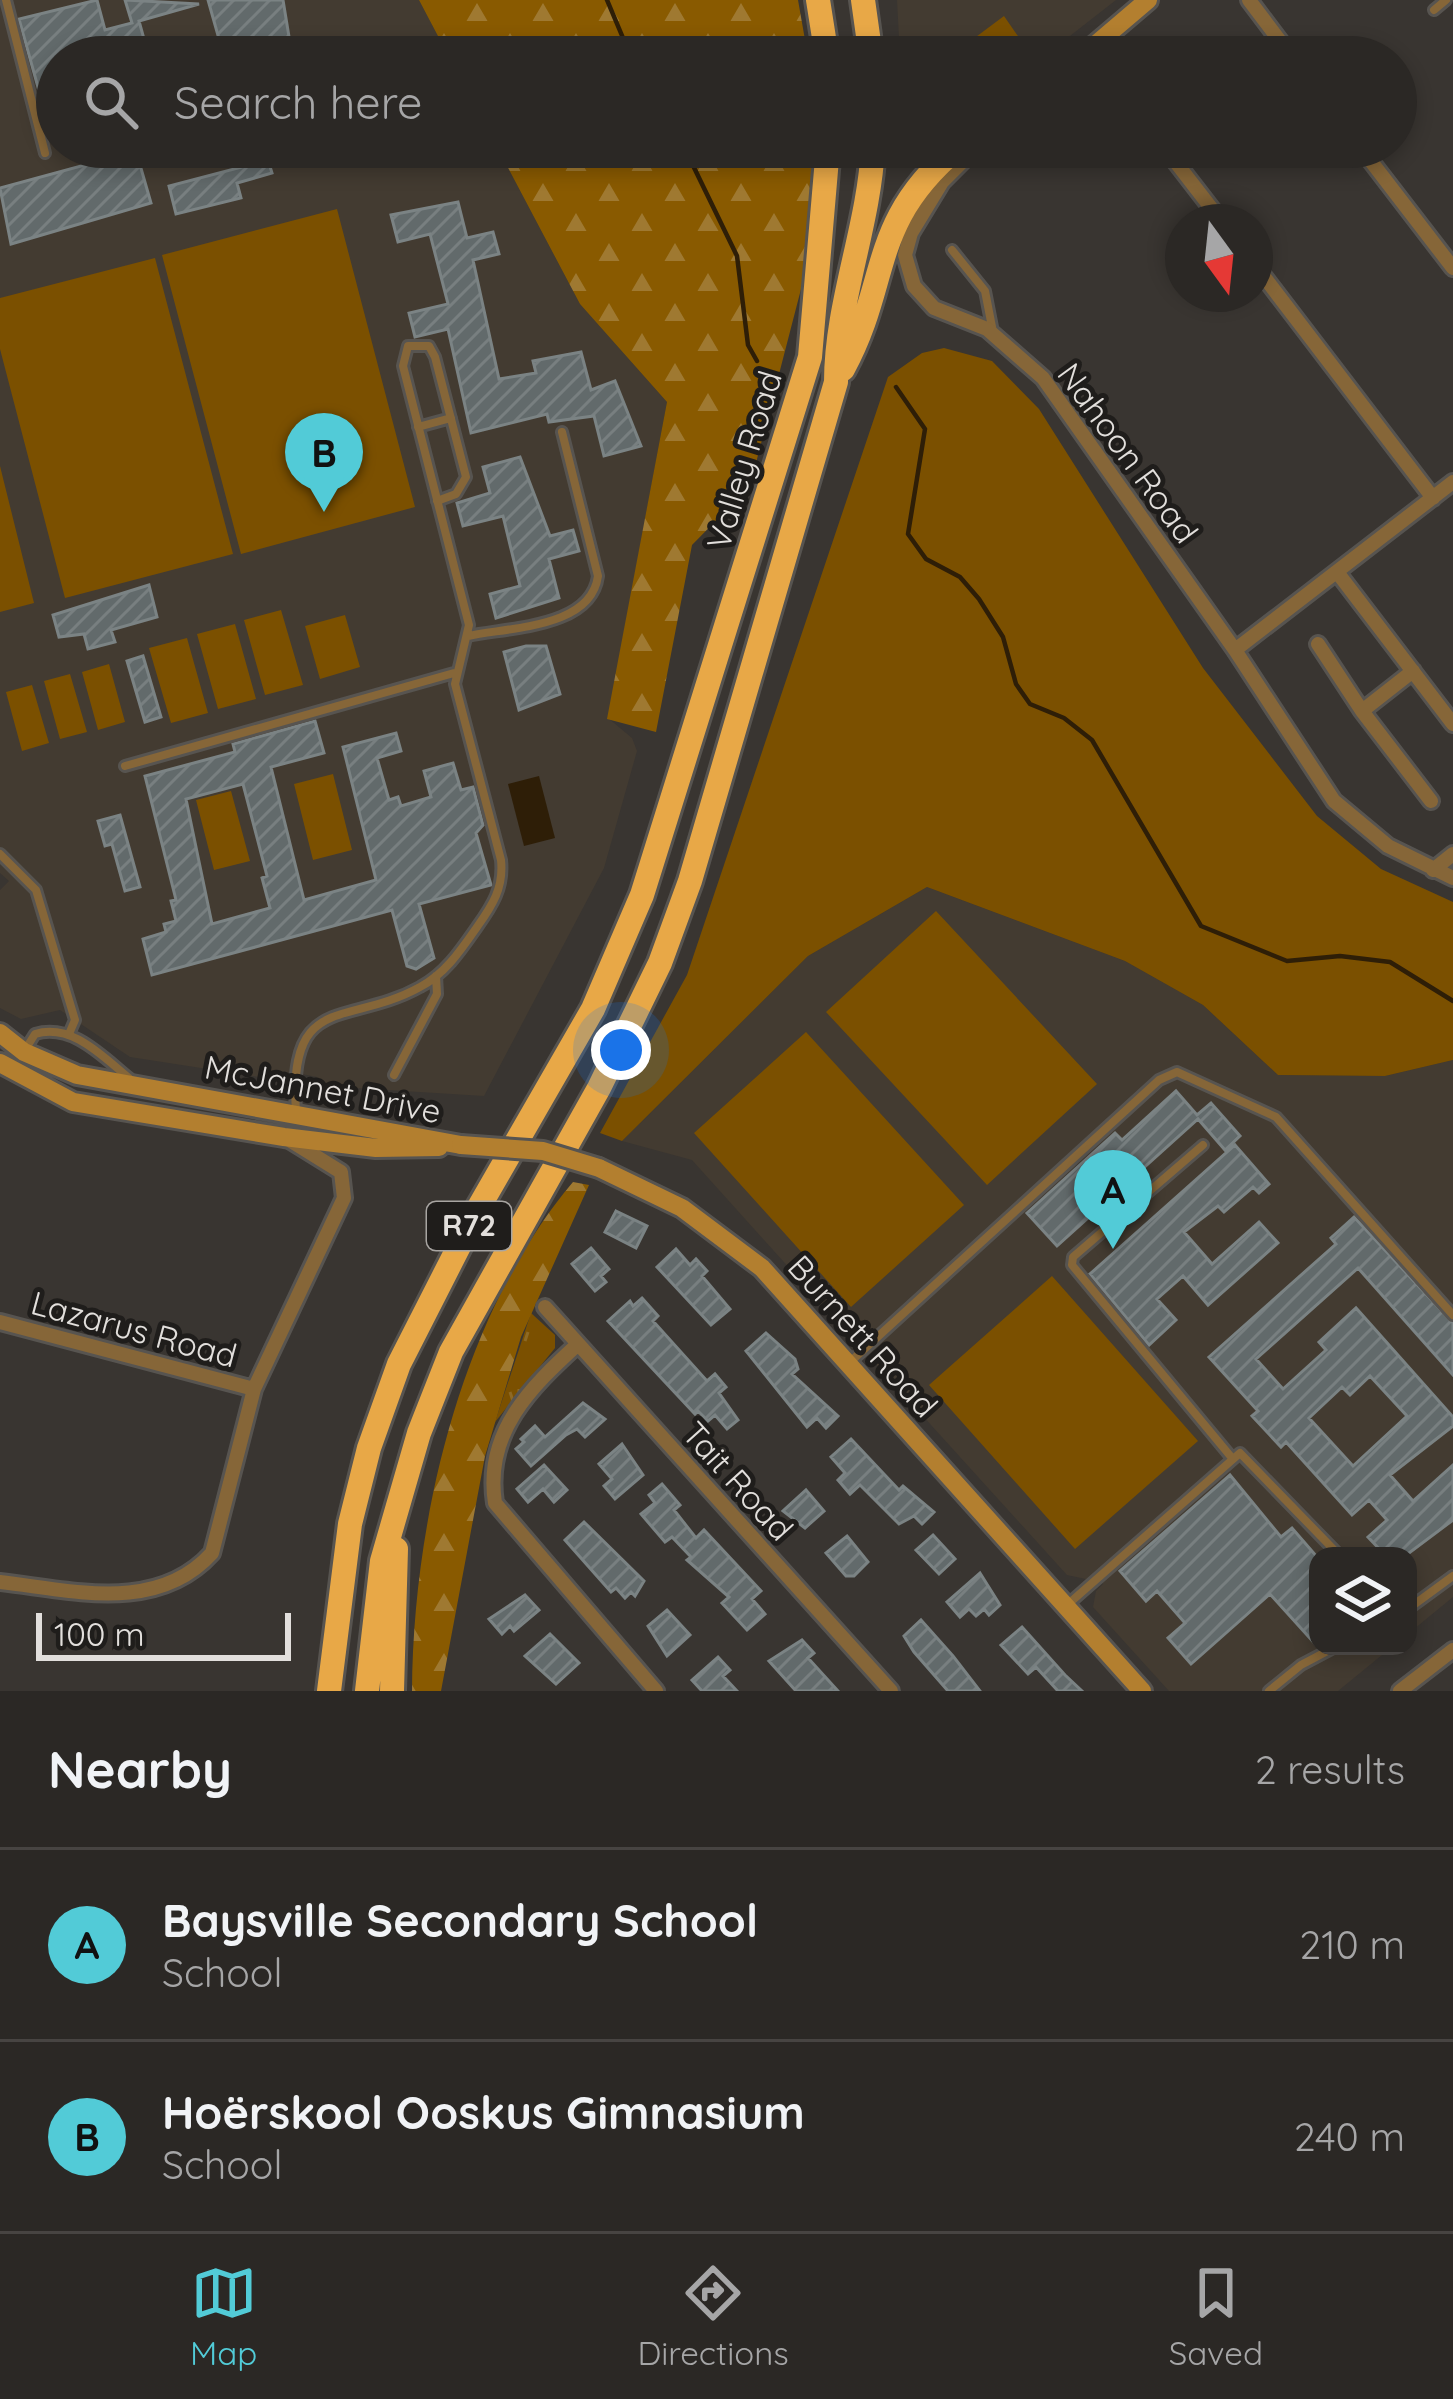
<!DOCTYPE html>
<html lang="en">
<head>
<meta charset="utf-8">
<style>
  body { margin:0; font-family:Quicksand,sans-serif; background:#33302d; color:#f1f3f6 }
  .controls { position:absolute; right:36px; bottom:36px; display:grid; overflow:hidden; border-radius:24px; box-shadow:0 6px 18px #0003 }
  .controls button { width:108px; height:108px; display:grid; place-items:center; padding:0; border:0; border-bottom:3px solid #474442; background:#2b2825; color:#f1f3f6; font:60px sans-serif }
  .compass { position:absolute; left:1165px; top:204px; width:108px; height:108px; border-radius:50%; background:#2b2825; box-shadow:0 6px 18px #0003; rotate:165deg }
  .scale { position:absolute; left:36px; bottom:30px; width:255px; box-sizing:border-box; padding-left:12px; border:6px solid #e2dfdc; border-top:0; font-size:33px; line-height:42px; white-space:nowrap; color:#e2dfdc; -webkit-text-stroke:9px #1f1d1b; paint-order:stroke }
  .you { position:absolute; left:621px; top:1050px; width:42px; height:42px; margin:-30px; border:9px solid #fff; border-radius:50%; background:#1a73e8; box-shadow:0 0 0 18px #1a73e833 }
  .badge { display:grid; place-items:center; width:78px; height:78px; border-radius:50%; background:#52cbd7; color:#111; font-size:39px; font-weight:700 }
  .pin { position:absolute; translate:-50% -99px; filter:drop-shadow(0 3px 6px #0008) }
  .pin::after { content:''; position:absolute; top:63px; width:42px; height:36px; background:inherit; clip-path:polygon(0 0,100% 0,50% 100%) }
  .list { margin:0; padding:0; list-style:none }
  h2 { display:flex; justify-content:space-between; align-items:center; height:156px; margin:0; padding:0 48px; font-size:51px }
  h2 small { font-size:39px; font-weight:400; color:#a6a6a7 }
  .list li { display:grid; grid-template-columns:78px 1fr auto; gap:36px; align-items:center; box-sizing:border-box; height:192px; padding:0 48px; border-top:3px solid #474442 }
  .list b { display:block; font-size:45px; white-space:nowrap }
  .list p { margin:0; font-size:39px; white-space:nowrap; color:#a6a6a7 }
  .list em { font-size:39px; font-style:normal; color:#a6a6a7 }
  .icon { flex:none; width:66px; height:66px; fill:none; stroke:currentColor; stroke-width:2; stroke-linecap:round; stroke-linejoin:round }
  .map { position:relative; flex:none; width:1453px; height:1691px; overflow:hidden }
  .search { position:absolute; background:#2b2825; box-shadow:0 6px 18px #0003; left:36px; right:36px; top:36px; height:132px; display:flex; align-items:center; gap:30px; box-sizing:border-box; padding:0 42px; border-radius:66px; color:#a6a6a7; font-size:45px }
  .sheet { height:540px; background:#2b2825 }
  nav { display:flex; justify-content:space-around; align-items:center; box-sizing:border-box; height:168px; border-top:3px solid #474442; background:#2b2825; font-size:33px; color:#a6a6a7 }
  nav a { display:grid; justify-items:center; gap:6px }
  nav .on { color:#52cbd7 }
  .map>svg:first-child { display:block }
  .built { fill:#433b31 }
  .grass { fill:url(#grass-tufts) }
  .forest { fill:url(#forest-firs) }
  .park { fill:#7b5000 }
  .water { fill:#2e1e07 }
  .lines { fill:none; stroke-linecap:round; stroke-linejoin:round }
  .stream { stroke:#2e1e07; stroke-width:4.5 }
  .building { fill:url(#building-hatch); stroke:#7b8384; stroke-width:3; fill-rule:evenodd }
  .lane-casing { stroke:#575450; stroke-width:14 }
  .street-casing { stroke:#575450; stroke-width:20 }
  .secondary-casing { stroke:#575450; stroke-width:24 }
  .highway-casing { stroke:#575450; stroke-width:30 }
  .lane { stroke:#866638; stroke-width:8 }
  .street { stroke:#866638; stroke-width:14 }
  .secondary { stroke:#b37f2f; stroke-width:18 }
  .highway { stroke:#e8a847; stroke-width:24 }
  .secondary-bridge-casing { stroke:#575450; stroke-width:24; stroke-linecap:butt }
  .secondary-bridge { stroke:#b37f2f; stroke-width:18 }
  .labels { text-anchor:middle; stroke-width:10; stroke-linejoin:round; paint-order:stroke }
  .shield { fill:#1f1d1b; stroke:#a8a5a2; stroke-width:3 }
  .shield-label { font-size:30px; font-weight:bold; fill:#e2dfdc }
  .street-label { font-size:33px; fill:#e2dfdc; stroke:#1f1d1b }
</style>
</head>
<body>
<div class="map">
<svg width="1453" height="1691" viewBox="0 0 1453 1691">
  <defs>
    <pattern id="grass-tufts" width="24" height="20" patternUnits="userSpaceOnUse" patternTransform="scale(3)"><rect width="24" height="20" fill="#7b5000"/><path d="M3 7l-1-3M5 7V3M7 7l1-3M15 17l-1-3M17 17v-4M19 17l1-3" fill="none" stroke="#8d6925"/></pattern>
    <pattern id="forest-firs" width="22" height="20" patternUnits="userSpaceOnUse" patternTransform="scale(3)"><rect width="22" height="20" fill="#895a00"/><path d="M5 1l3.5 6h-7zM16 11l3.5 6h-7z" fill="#9f7931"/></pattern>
    <pattern id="building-hatch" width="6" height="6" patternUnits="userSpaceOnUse" patternTransform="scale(3)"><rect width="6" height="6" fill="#626a6b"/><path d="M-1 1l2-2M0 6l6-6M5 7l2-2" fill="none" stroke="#787f80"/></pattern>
  </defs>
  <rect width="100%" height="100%" fill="#393531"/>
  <path class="built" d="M 0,0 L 419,0 L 449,57 L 57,57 L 57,147 L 497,147 L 580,304 L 667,402 L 608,718 L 632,738 L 637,751 L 604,868 L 484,1096 L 323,1086 L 317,1077 L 297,1073 L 276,1072 L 266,1078 L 130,1057 L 60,1010 L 21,1019 L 0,1008 L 0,890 L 9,881 L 0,873 Z
    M 897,0 L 1116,0 L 1043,57 L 900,57 Z
    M 927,887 L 1125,961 L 1203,1005 L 1278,1075 L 1385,1076 L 1453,1060 L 1453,1597 L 1408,1634 L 1408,1556 L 1318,1556 L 1318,1646 L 1393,1646 L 1338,1691 L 1169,1691 L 1093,1607 L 1096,1591 L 1103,1584 L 1095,1573 L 1086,1579 L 1067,1575 L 874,1362 L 877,1352 L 864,1340 L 856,1342 L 692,1160 L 622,1141 L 808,956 Z"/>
  <path class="grass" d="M 531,1313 L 555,1335 L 555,1348 L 495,1422 Z"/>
  <path class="forest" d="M 419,0 L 798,0 L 808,57 L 449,57 Z
    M 497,147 L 813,147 L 815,235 L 750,486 L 692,545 L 656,732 L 607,719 L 667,402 L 580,304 Z
    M 573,1182 L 589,1185 L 521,1337 L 485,1456 L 441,1691 L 412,1691 C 413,1521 461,1314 573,1182 Z"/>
  <path class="park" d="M 1004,16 L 1029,52 L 1021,57 L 949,57 Z
    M 337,209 L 415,507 L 241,554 L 162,255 Z
    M 155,258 L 233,554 L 65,598 L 0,349 L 0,298 Z
    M 944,348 L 992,361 L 1039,409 L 1203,668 L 1317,816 L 1381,869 L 1453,902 L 1453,1060 L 1385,1076 L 1278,1075 L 1203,1005 L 1125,961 L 927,887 L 808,956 L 622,1141 L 600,1133 L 687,975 L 888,377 L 922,353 Z
    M 0,466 L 34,603 L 0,612 Z
    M 281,610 L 303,685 L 265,695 L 244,620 Z
    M 345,615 L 360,667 L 320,679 L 305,626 Z
    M 235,624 L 256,699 L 218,709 L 197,634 Z
    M 187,638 L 208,713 L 171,723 L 149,648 Z
    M 109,664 L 125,722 L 98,730 L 82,672 Z
    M 70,674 L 87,732 L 60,739 L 44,681 Z
    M 32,685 L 49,743 L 22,751 L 6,692 Z
    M 333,774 L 352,850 L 313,860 L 294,784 Z
    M 231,791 L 250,861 L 214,870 L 196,800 Z
    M 936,911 L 1097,1084 L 987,1185 L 826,1012 Z
    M 806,1032 L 964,1205 L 851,1307 L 694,1133 Z
    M 1052,1276 L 1198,1441 L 1075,1549 L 929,1385 Z"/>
  <path class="water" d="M 539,776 L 555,838 L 524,846 L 508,784 Z"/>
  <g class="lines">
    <path class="stream" d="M 607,0 L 631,57
      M 684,147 L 737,256 L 748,345 L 757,361
      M 896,387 L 925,429 L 908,534 L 926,559 L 960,577 L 979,599 L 1003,637 L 1016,684 L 1030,704 L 1064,718 L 1092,740 L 1201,926 L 1287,961 L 1340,956 L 1390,962 L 1453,1001"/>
  </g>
  <path class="building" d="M 97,0 L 105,30 L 132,23 L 125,0 L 199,4 L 139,21 L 149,57 L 57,57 L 53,141 L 19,19 Z
    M 208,0 L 283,0 L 291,49 L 260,57 L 197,57 L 221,46 Z
    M 236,147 L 264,147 L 272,173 L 237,183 L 241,198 L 176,214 L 169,186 L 242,167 Z
    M 136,151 L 151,203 L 11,244 L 0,188 Z
    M 458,202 L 467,238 L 493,232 L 499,254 L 473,260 L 499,379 L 536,373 L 533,361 L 581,352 L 591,390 L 615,381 L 641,446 L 604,456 L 594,416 L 549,422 L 547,414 L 471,433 L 448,329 L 415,337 L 409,313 L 448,304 L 430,234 L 398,242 L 391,215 Z
    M 520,457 L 550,536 L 573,530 L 579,551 L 549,559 L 559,598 L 496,618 L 490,594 L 520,586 L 503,516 L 463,526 L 457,503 L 490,493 L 483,467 Z
    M 149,585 L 157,617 L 111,630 L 115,642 L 88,649 L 84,634 L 59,637 L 53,615 Z
    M 526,646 L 546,646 L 560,694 L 519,710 L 504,652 Z
    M 143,656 L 161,717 L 145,722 L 127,661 Z
    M 315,721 L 324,753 L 271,767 L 304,900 L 376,880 L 343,747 L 396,733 L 401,751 L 377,758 L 389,800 L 398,797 L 401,806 L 431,797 L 424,771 L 453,763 L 461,790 L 473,787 L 483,825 L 476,833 L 491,885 L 419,904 L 434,958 L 416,969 L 407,966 L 392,910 L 152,975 L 143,939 L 166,932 L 164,924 L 176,921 L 171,901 L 176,900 L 145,776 L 235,752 L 233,744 ZM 243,784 L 267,876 L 262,878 L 270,908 L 212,924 L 186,799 Z
    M 120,815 L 140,887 L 125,891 L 112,844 L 105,846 L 98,821 Z
    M 1176,1091 L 1197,1115 L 1211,1103 L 1240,1136 L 1225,1150 L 1198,1119 L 1057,1246 L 1027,1213 L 1115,1133 L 1122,1140 Z
    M 1235,1145 L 1269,1184 L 1259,1193 L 1253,1187 L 1224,1212 L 1218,1206 L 1184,1232 L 1212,1264 L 1259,1222 L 1278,1243 L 1208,1305 L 1183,1276 L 1157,1299 L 1176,1320 L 1149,1345 L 1090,1274 Z
    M 616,1211 L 647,1226 L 636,1248 L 605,1232 Z
    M 1354,1217 L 1453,1323 L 1453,1375 L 1358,1268 L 1256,1359 L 1283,1389 L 1326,1350 L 1319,1342 L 1356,1308 L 1453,1417 L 1453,1426 L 1390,1475 L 1413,1501 L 1453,1465 L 1453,1520 L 1405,1556 L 1386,1556 L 1368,1537 L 1387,1520 L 1369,1500 L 1352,1515 L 1286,1442 L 1281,1447 L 1252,1416 L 1258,1411 L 1209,1357 L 1336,1244 L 1331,1238 ZM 1370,1376 L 1407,1416 L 1353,1466 L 1309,1418 L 1342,1387 L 1350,1395 Z
    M 591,1248 L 609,1269 L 601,1276 L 606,1282 L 595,1291 L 572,1264 Z
    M 676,1249 L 690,1265 L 696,1259 L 707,1271 L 702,1276 L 730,1309 L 711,1325 L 657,1267 Z
    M 642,1298 L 658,1316 L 653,1321 L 707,1381 L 715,1374 L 726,1387 L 719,1393 L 738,1420 L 727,1429 L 715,1415 L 708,1421 L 698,1411 L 695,1414 L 608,1321 L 630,1301 L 633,1306 Z
    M 766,1333 L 795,1359 L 798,1369 L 792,1374 L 838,1416 L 826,1428 L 817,1418 L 807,1427 L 746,1351 Z
    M 583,1403 L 605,1419 L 585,1437 L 577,1429 L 566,1435 L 531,1466 L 516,1449 L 524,1442 L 521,1439 L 535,1426 L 545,1437 Z
    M 851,1439 L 899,1490 L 903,1486 L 934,1512 L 922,1524 L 914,1516 L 899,1524 L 860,1485 L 850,1494 L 838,1480 L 845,1473 L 831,1457 Z
    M 622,1444 L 643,1475 L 615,1499 L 604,1486 L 612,1479 L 599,1464 Z
    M 544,1465 L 567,1490 L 554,1502 L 543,1489 L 528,1502 L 517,1489 Z
    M 1230,1475 L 1281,1537 L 1292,1528 L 1318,1558 L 1318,1647 L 1270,1594 L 1191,1664 L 1168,1638 L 1185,1623 L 1157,1591 L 1146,1601 L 1120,1571 Z
    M 662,1484 L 680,1505 L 674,1510 L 696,1538 L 704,1530 L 761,1591 L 752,1599 L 765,1614 L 747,1630 L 722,1603 L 729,1597 L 687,1560 L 691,1557 L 672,1537 L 665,1542 L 641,1514 L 655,1503 L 649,1495 Z
    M 806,1490 L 824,1511 L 805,1528 L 783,1511 Z
    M 584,1522 L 644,1581 L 635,1596 L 631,1592 L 625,1598 L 616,1588 L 611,1592 L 565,1540 Z
    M 933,1535 L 955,1559 L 939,1574 L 916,1550 Z
    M 847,1536 L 868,1562 L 854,1576 L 846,1576 L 826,1553 Z
    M 980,1573 L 1000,1605 L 989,1615 L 984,1609 L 976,1616 L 969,1609 L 960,1617 L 947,1602 Z
    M 525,1595 L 539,1610 L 514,1631 L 510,1626 L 502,1634 L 489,1619 Z
    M 667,1610 L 690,1635 L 667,1656 L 648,1626 Z
    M 921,1620 L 953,1656 L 980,1691 L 948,1691 L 914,1652 L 904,1636 Z
    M 1022,1627 L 1065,1675 L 1082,1691 L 1058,1691 L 1036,1667 L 1028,1674 L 1001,1645 Z
    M 550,1634 L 579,1663 L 556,1684 L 525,1656 Z
    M 802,1640 L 814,1653 L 808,1658 L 838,1691 L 796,1691 L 769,1661 Z
    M 718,1657 L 730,1670 L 723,1676 L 737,1691 L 702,1691 L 692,1680 Z"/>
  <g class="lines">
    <g class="lane-casing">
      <path id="lane" d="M 6,0 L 45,153
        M 1434,10 L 1446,0
        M 952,250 L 985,291 L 993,332
        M 418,427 L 451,418
        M 468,636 C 510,627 591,628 598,576 L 562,432
        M 125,766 L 454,673
        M 0,854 L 36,890 L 75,1020 L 69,1034
        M 25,1050 L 35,1034 C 72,1023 102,1056 129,1078
        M 394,1075 L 437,994 L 436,976
        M 296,1112 C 288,991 348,1027 420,987 C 445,974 461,950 477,927 C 492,906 504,888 501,860 L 455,684 L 469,625 L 403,366 L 408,346 L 429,346 L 435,357 L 466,477 L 456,494 L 437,501
        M 1203,1145 L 1073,1257 L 1072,1265 L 1232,1458
        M 849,1363 L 1159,1080 L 1177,1072 L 1276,1117 L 1453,1315
        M 1066,1606 L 1240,1453 L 1340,1556
        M 1408,1609 L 1453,1576
        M 1269,1691 L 1301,1665 L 1337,1646"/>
    </g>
    <g class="street-casing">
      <path id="street" d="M 1249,0 L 1292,57
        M 977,147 L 942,182 L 911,233 L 905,255 L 914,286 L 934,308 L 987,329 L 1043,378 L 1235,650 L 1334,801 L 1388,846 L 1453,878
        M 1164,147 L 1222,222
        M 1360,147 L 1453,268
        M 1255,265 L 1433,498
        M 1337,572 L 1453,724
        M 1318,644 L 1362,711 L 1413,671
        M 1235,650 L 1453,482
        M 1362,711 L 1431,801
        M 1433,870 L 1453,854
        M 545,1307 L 891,1691
        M 0,1322 L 254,1389
        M 578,1344 C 531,1387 484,1432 495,1503 L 656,1691
        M 0,1582 C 72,1590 157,1614 212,1553 L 254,1389 L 344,1198 L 341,1172 L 291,1141
        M 1400,1691 L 1453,1650"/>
    </g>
    <g class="secondary-casing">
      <path id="secondary" d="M 1081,57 L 1148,0
        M 0,1033 L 24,1052 L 77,1075 L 461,1145
        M 0,1063 L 73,1102 L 284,1137 L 376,1148 L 439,1147
        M 599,1168 L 682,1208 L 762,1268 L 1142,1691"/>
    </g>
    <g class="highway-casing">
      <path id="highway" d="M 818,0 L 827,57
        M 863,0 L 871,57
        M 843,369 C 891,281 867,223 958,147
        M 329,1691 L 350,1524 L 369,1448 L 399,1364 L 479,1207 L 593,1009 L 642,895 L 810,357 L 828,147
        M 367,1691 L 382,1561 L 419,1433 L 451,1352 L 599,1088 L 660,963 L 690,881 L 836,382 C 836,303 869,227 873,147
        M 392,1691 L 396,1549"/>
    </g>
    <use href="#lane" class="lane"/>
    <use href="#street" class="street"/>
    <use href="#secondary" class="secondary"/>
    <use href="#highway" class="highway"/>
    <g class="secondary-bridge-casing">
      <path id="secondary-bridge" d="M 461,1145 L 543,1151 L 599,1168"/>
    </g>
    <use href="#secondary-bridge" class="secondary-bridge"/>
  </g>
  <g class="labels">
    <rect class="shield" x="427" y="1202" width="84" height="48" rx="9"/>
    <g class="shield-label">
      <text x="469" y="1236">R72</text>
    </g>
    <g class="street-label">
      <text transform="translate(1128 453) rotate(54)" y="12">Nahoon Road</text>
      <text transform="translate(744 460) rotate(-73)" y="12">Valley Road</text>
      <text transform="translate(323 1089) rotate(11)" y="12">McJannet Drive</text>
      <text transform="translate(134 1329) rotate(15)" y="12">Lazarus Road</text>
      <text transform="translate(863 1336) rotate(48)" y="12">Burnett Road</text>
      <text transform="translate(738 1481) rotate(48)" y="12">Tait Road</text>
    </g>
  </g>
</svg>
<div class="controls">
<button><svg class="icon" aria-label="layers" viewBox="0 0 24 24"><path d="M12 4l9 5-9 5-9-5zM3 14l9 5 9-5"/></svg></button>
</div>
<svg class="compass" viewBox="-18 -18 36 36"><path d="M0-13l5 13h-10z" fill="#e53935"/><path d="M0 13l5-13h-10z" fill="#a6a6a7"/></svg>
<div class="scale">100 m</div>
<div class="you"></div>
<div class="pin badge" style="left:1113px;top:1249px">A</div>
<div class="pin badge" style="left:324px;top:512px">B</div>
<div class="search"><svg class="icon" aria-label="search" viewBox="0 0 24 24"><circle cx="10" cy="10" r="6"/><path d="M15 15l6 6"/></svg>Search here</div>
</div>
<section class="sheet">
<h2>Nearby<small>2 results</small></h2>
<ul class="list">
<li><span class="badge">A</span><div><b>Baysville Secondary School</b><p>School</p></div><em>210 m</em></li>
<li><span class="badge">B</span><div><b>Hoërskool Ooskus Gimnasium</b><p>School</p></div><em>240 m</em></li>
</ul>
</section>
<nav>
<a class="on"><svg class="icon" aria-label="map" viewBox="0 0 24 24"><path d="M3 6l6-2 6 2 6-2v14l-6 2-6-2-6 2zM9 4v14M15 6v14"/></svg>Map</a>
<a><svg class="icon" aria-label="directions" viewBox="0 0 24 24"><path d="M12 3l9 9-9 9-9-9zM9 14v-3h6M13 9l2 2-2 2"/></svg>Directions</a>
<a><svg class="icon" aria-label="saved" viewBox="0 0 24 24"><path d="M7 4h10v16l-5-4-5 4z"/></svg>Saved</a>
</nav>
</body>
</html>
